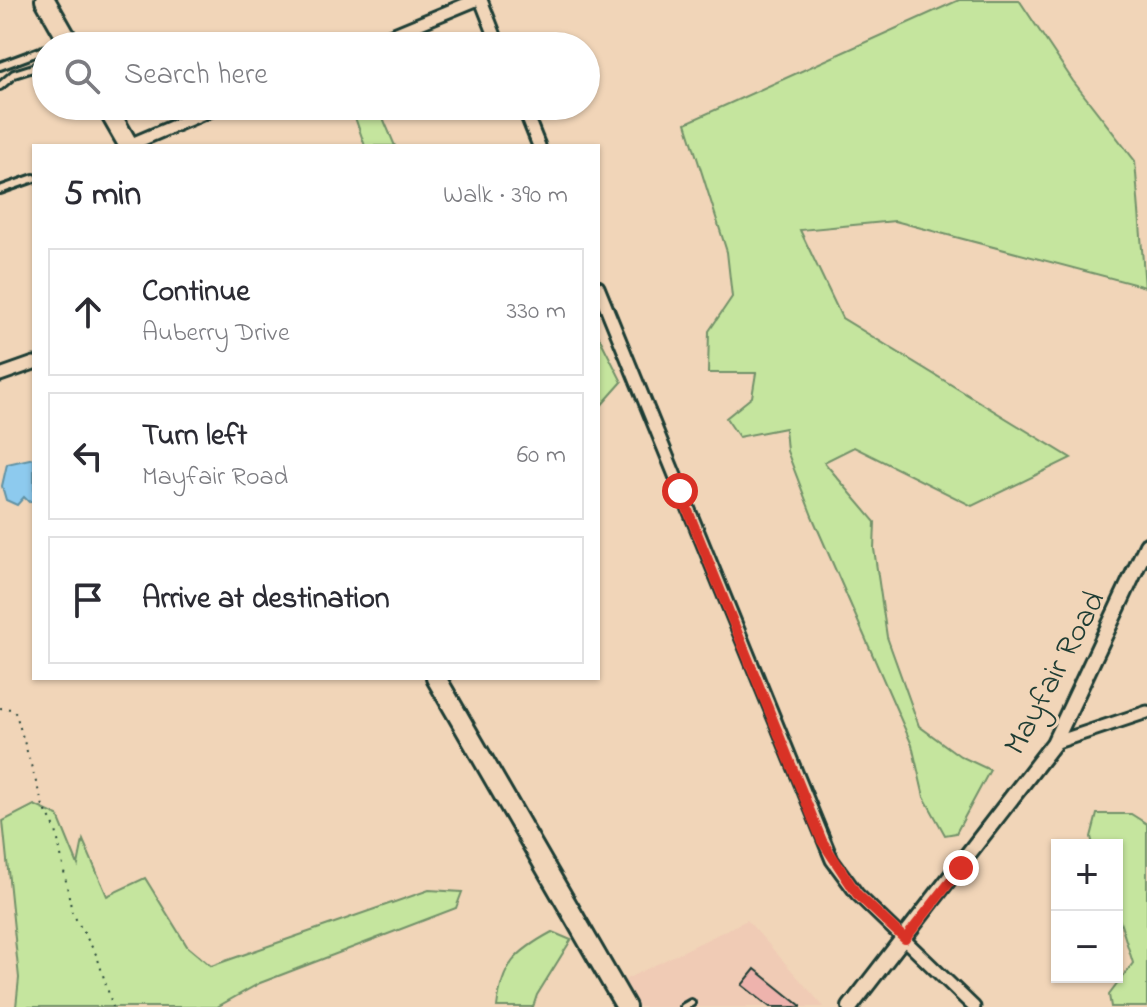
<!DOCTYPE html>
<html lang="en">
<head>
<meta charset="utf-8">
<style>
  body { margin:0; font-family:"Indie Flower",sans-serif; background:#f2f2f3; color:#2b2b33 }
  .controls { position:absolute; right:24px; bottom:24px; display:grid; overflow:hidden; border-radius:0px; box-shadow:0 2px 6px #0004 }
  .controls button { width:72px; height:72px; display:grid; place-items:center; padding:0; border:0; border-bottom:2px solid #e1e1e2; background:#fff; color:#2b2b33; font:40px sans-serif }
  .stop { position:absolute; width:24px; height:24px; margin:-18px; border:6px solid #d93025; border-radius:50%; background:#fff }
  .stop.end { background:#d93025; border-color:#fff; box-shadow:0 2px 8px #0008 }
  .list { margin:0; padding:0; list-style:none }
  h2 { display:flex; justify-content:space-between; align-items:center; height:104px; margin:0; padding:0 32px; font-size:34px }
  h2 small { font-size:26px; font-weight:400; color:#7c7c81 }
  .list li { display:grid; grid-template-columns:52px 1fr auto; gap:24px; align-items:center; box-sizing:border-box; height:128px; margin:0 16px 16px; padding:0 16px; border:2px solid #e1e1e2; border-radius:0px }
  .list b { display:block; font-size:30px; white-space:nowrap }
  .list p { margin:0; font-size:26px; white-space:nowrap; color:#7c7c81 }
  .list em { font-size:26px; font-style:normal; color:#7c7c81 }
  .icon { flex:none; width:44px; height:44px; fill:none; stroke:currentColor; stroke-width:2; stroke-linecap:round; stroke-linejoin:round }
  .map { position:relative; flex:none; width:1147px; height:1007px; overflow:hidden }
  .search { position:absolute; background:#fff; box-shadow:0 2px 6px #0004; left:32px; top:32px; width:568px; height:88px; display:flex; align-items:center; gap:20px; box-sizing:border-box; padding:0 28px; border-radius:44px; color:#7c7c81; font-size:30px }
  .panel { position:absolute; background:#fff; box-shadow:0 2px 6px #0004; left:32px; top:144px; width:568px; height:536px; border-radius:0px }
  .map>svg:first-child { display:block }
  .built { fill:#f0cbb5 }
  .green { fill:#c5e59e; stroke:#729169; stroke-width:2 }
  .water { fill:#8dcaee; stroke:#6192a4; stroke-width:2 }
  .building { fill:#eeb3ad; stroke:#1f3d34; stroke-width:2 }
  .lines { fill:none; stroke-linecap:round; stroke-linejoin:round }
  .service-casing { stroke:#1f3d34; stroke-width:12 }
  .minor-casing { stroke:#1f3d34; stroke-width:17 }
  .tertiary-casing { stroke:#1f3d34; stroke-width:20 }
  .primary-casing { stroke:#1f3d34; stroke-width:24 }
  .path { stroke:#1f3d34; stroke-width:2; stroke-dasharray:2 6; stroke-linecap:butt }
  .service { stroke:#f1d5b8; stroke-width:6 }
  .minor { stroke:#f1d5b8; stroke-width:11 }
  .tertiary { stroke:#f1d5b8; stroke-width:14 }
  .primary { stroke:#f1d5b8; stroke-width:18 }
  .route { stroke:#d93025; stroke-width:10 }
  .labels { text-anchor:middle; stroke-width:6; stroke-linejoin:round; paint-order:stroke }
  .street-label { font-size:32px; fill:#1f3d34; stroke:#f1d5b8 }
</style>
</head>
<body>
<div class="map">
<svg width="1147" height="1007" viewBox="0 0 1147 1007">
  <rect width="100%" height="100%" fill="#f1d5b8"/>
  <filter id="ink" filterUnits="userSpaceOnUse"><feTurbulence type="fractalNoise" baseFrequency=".0125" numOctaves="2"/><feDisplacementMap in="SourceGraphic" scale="16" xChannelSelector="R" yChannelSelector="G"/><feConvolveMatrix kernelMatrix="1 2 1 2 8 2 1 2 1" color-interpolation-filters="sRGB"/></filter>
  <g filter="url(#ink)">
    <path class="built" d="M 747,920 L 824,1007 L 635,1007 L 620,982 Z"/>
    <path class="green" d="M 959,0 L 1019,0 L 1073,81 L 1135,161 L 1145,287 L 895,221 L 800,230 L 842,318 L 1071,458 L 972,506 L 854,447 L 824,462 L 875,522 L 874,549 L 887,637 L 919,726 L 960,756 L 990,770 L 956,833 L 945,835 L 924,797 L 912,745 L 812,516 L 787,451 L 785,428 L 739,437 L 726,418 L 752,397 L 756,373 L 708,373 L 709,331 L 732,297 L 727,252 L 686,123 Z
      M 351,106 L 378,106 L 395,146 L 365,146 Z
      M 598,335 L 622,382 L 598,409 Z
      M 34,805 L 58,816 L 78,865 L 83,840 L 107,896 L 145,878 L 187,946 L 211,966 L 429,890 L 462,892 L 456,908 L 260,983 L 217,1007 L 16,1007 L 19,978 L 3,821 Z
      M 1097,814 L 1131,814 L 1147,824 L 1147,1007 L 1111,1007 L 1109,995 L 1133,963 L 1117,912 L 1117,845 L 1093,845 L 1091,837 Z
      M 552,932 L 571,940 L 537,995 L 533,1007 L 497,1007 C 502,965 515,952 552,932 Z"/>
    <path class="water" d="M 34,458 L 34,500 L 29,502 L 24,497 L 17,505 L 6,500 L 2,486 L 7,464 Z"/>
    <path class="building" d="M 755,969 L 801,1006 L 801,1007 L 770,1007 L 742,985 Z"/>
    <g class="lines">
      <g class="service-casing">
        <path id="service" d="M 0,66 L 46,49
          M 0,86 L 14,74 L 46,64
          M 0,190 L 34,178
          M 684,1007 L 691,1003"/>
      </g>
      <g class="minor-casing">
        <path id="minor" d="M 481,0 L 499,46
          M 365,46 L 476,0
          M 523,106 L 539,146
          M 129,145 L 221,106
          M 598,287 L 832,860 L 857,894 L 974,1007
          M 0,375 L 34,363
          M 1054,743 L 1147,712"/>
      </g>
      <g class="tertiary-casing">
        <path id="tertiary" d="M 850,1007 L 1054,743 L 1147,545"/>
      </g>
      <g class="primary-casing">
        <path id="primary" d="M 45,0 L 71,46
          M 106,106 L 129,146
          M 436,678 L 626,1007"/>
      </g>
      <path class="path" d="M 0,708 L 12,709 L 16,714 L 43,806 L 56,830 L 72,912 L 97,956 L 113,1007"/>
      <use href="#service" class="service"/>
      <use href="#minor" class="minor"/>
      <use href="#tertiary" class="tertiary"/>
      <use href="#primary" class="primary"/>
    </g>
  </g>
  <g class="lines" filter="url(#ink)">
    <path class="route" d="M 680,491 L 822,841 L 857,894 L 905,939 L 961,868"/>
  </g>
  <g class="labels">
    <g class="street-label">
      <text transform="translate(1053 672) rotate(-62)" y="11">Mayfair Road</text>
    </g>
  </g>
</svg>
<div class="controls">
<button>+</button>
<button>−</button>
</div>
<div class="stop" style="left:680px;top:491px"></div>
<div class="stop end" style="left:961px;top:868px"></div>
<div class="search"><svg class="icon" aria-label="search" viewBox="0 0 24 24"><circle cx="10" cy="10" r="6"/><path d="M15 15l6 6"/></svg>Search here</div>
<section class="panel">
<h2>5 min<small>Walk · 390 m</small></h2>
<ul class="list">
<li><svg class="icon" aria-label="ahead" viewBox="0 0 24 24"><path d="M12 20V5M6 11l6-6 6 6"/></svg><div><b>Continue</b><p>Auberry Drive</p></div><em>330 m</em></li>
<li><svg class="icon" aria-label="left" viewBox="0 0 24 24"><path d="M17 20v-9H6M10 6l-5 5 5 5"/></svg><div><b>Turn left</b><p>Mayfair Road</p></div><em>60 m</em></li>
<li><svg class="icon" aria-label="arrive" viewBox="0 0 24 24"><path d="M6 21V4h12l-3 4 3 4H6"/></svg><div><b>Arrive at destination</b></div></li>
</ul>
</section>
</div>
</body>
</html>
